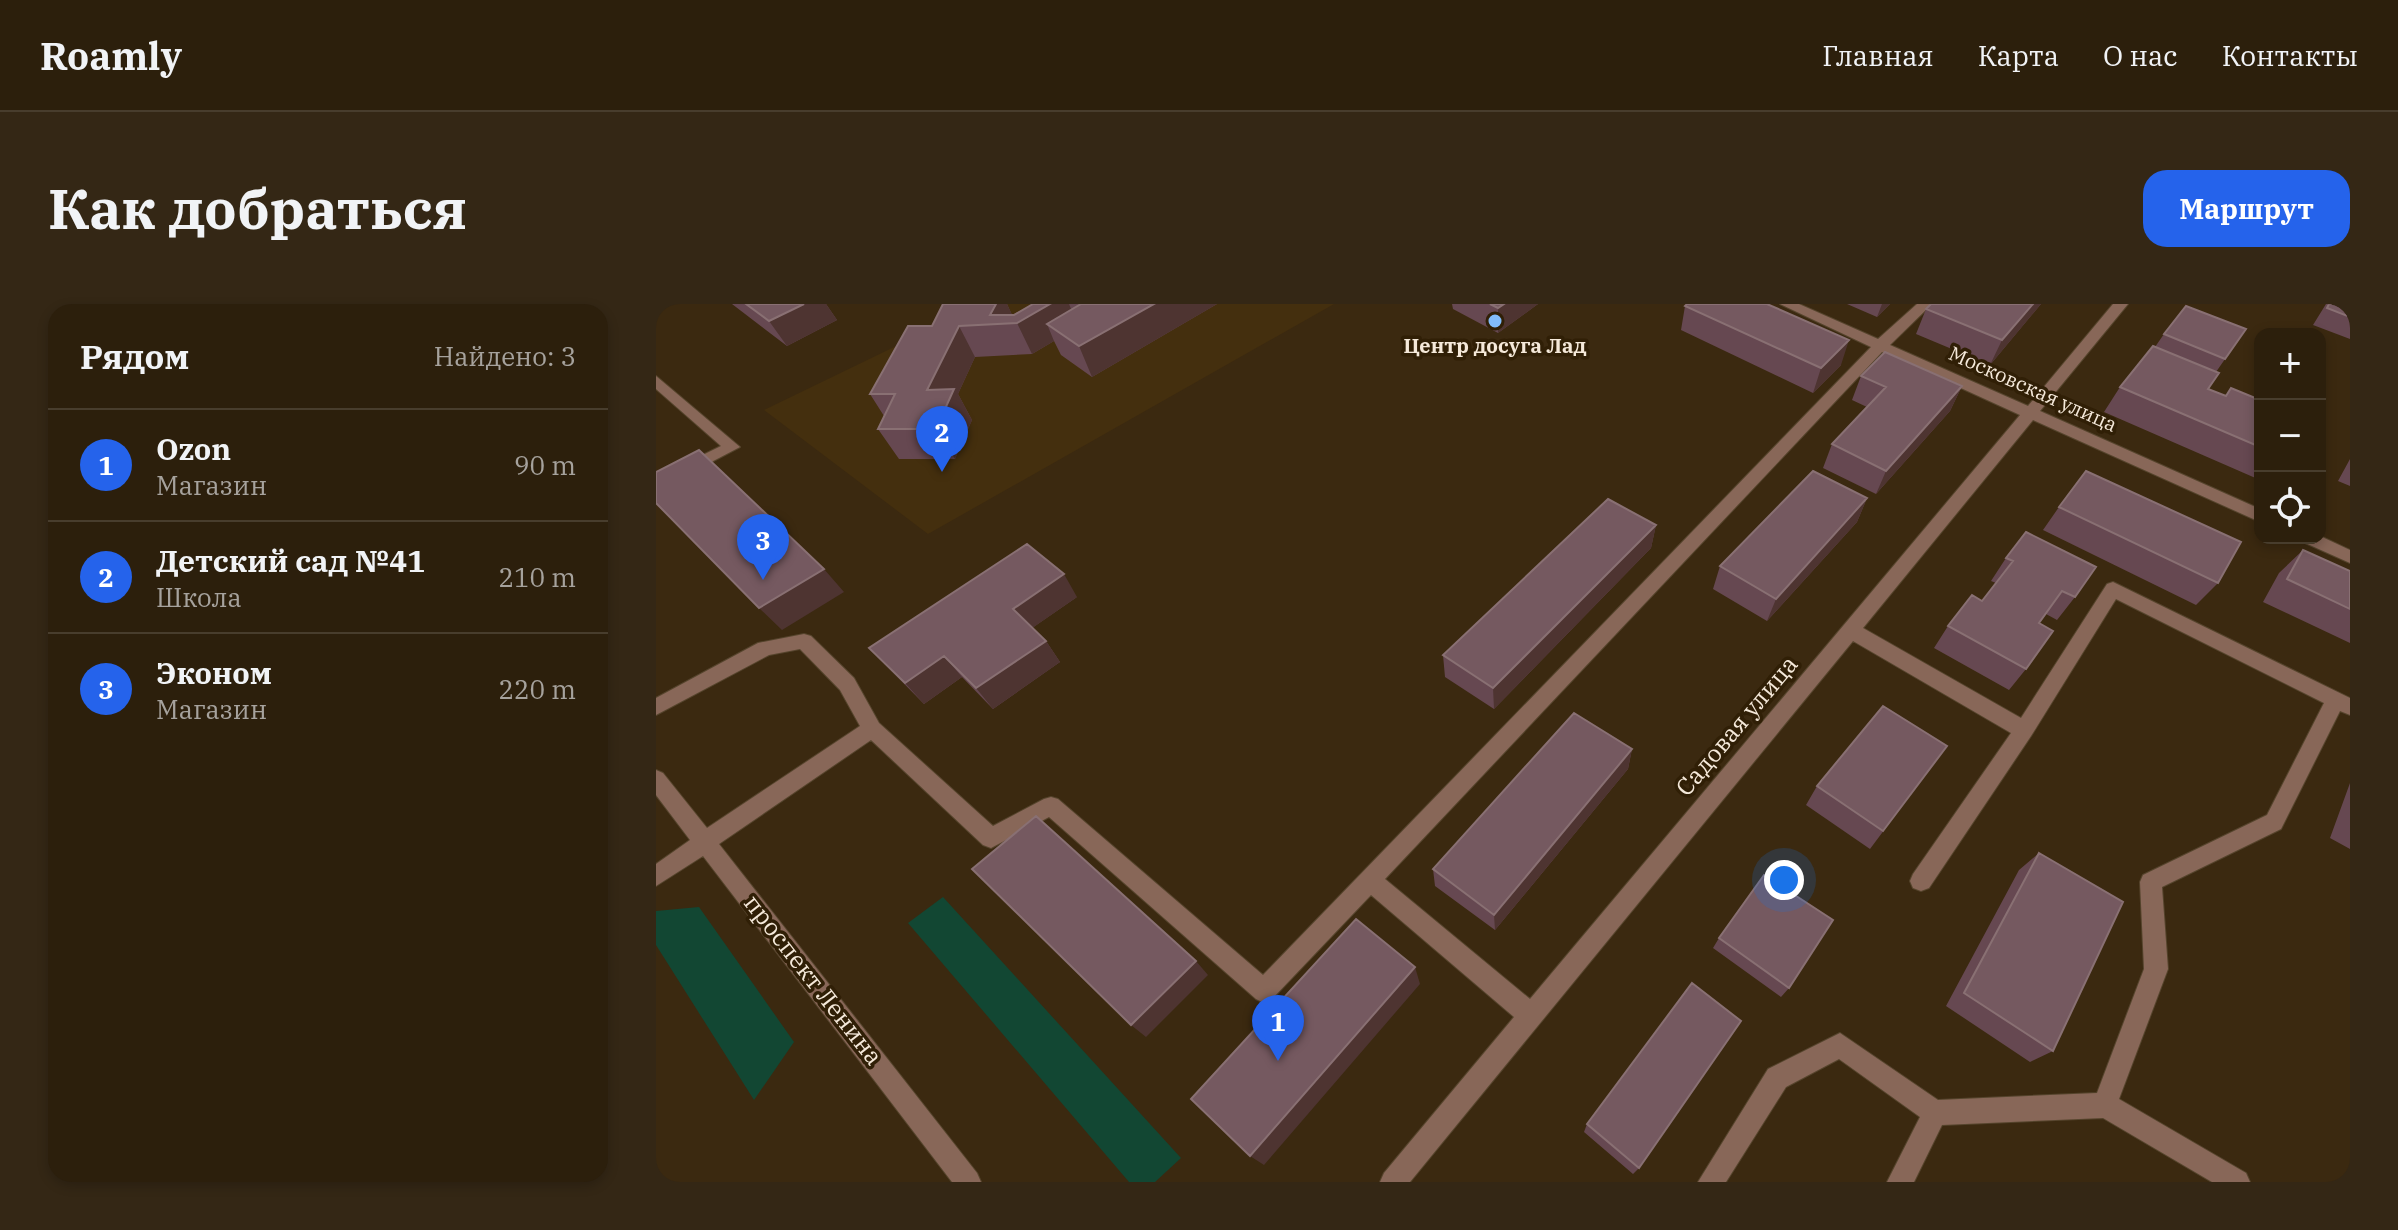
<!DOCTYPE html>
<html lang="ru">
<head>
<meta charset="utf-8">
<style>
  body { margin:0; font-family:"IBM Plex Serif",serif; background:#342715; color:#f1f3f6 }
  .controls { position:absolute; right:24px; top:24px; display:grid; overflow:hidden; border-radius:16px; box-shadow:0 4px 12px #0003 }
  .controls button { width:72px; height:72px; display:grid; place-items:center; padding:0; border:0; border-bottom:2px solid #483d2d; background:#2c1f0c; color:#f1f3f6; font:40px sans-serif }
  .you { position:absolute; left:1128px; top:576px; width:28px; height:28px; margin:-20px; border:6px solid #fff; border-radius:50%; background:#1a73e8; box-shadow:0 0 0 12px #1a73e833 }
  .badge { display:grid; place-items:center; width:52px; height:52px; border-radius:50%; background:#2563eb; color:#fff; font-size:26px; font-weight:700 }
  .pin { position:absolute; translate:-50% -66px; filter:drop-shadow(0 2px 4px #0008) }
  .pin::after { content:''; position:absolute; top:42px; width:28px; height:24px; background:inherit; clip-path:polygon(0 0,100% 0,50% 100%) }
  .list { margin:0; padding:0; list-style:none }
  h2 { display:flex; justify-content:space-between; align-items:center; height:104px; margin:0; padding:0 32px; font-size:34px }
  h2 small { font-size:26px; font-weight:400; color:#a6a29d }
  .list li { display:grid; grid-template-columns:52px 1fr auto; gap:24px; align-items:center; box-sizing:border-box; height:112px; padding:0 32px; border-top:2px solid #483d2d }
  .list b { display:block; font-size:30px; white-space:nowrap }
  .list p { margin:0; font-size:26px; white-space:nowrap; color:#a6a29d }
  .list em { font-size:26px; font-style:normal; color:#a6a29d }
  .icon { flex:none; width:44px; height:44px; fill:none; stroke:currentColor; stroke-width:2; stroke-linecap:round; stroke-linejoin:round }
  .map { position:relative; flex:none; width:1694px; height:878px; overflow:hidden; border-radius:24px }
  header { display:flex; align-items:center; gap:48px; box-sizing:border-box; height:112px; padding:0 40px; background:#2c1f0c; border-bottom:2px solid #483d2d }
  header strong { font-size:38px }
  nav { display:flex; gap:44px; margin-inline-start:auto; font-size:28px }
  .intro { display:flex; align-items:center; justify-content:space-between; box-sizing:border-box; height:192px; padding:0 48px }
  h1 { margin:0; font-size:56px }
  .button { padding:20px 36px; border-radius:24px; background:#2563eb; color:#fff; font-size:28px; font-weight:700 }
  main { display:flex; gap:48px; padding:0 48px }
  aside { flex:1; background:#2c1f0c; border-radius:24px; box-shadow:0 4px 12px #0003 }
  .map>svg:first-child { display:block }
  .built { fill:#442f0e }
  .green { fill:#124733 }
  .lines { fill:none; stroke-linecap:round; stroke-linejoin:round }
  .minor-casing { stroke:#55442c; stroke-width:2 }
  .minor { fill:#886758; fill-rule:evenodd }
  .wall { fill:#664851 }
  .shaded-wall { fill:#4e3431 }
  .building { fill:#755960; stroke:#897073; stroke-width:2 }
  .poi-dot { fill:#82bcfa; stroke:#301f06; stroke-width:3 }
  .labels { text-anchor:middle; stroke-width:7; stroke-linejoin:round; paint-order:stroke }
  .far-poi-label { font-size:20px; font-weight:bold; fill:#f5e9da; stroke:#301f06 }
  .far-street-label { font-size:20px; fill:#f5e9da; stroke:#301f06 }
  .street-label { font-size:24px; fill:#f5e9da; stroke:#301f06 }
</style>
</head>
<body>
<header>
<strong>Roamly</strong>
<nav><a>Главная</a><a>Карта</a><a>О нас</a><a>Контакты</a></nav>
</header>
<div class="intro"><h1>Как добраться</h1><a class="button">Маршрут</a></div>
<main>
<aside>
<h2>Рядом<small>Найдено: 3</small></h2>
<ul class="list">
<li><span class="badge">1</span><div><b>Ozon</b><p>Магазин</p></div><em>90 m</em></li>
<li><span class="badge">2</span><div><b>Детский сад №41</b><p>Школа</p></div><em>210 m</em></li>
<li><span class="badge">3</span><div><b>Эконом</b><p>Магазин</p></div><em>220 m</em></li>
</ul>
</aside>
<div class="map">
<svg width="1694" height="878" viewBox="0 0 1694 878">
  <rect width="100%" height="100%" fill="#3b2910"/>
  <path class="built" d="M 327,0 L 678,0 L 272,230 L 108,106 Z"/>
  <path class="green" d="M 287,593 L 525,854 L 499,878 L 473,878 L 252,619 Z
    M 43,603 L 138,738 L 98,796 L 0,641 L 0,607 Z"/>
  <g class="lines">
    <g class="minor-casing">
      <path id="minor" d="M 1124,0 L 1143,0 L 1222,35 L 1261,0 L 1276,0 L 1234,41 L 1372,102 L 1457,0 L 1472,0 L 1384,107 L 1604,205 L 1604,218 L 1377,116 L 1207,324 L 1365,414 L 1451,280 L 1457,278 L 1694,394 L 1694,411 L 1684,407 L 1625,525 L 1506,583 L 1512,665 L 1463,795 L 1590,869 L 1594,878 L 1556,878 L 1447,814 L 1286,821 L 1258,878 L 1231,878 L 1264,813 L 1183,755 L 1130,783 L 1070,878 L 1042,878 L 1112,765 L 1184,729 L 1282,796 L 1441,789 L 1488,665 L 1484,578 L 1487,571 L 1611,511 L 1668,399 L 1460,295 L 1375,432 L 1273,584 L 1265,587 L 1257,584 L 1254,577 L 1257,570 L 1355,429 L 1197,337 L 754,878 L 724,878 L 728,869 L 858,713 L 715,591 L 616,695 L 608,699 L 600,695 L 393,513 L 335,544 L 327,541 L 215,436 L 63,540 L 321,869 L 325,878 L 296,878 L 47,552 L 0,582 L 0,560 L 34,536 L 0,491 L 0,466 L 7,469 L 51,524 L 204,422 L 184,386 L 144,345 L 113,351 L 0,411 L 0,394 L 102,339 L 148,330 L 155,332 L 198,374 L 223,419 L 337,522 L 388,495 L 395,493 L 402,495 L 607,671 L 1215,43 ZM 1226,48 L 1364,111 L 874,695 L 729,575 Z
        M 0,72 L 84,143 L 0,187 L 0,174 L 65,142 L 0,85 Z
        M 1664,232 L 1694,246 L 1694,259 L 1647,238 L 1644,234 Z"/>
    </g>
    <use href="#minor" class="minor"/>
  </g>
  <path class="wall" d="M 76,0 L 170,0 L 181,16 L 131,42 Z
    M 287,0 L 351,0 L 356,11 L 377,0 L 561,0 L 436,73 L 405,51 L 398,37 L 376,50 L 319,53 L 302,90 L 316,116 L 299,155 L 243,155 L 222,125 L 228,112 L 214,90 L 276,22 Z
    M 796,0 L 882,0 L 842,29 L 797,5 Z
    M 1191,0 L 1234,0 L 1221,13 Z
    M 1275,0 L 1385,0 L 1334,61 L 1260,30 L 1270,5 Z
    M 1670,0 L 1694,0 L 1694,35 L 1657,21 Z
    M 1029,2 L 1185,61 L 1157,89 L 1025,26 Z
    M 1590,25 L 1560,68 L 1552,85 L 1569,92 L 1604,96 L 1604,176 L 1448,108 L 1464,83 L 1499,43 L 1508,30 Z
    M 1205,72 L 1306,82 L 1294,107 L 1220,190 L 1167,164 L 1176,140 L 1211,103 L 1196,96 Z
    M 1694,155 L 1694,182 L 1682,177 Z
    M 1211,194 L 1201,218 L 1111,317 L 1057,285 L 1064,262 Z
    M 1403,203 L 1562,279 L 1540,301 L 1387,226 Z
    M 1000,221 L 995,244 L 838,405 L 789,373 L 787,351 Z
    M 1647,246 L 1694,267 L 1694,339 L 1607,298 L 1623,269 Z
    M 1350,254 L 1419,293 L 1401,316 L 1390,310 L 1383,319 L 1370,365 L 1353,386 L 1278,344 L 1292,322 L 1326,297 L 1340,279 L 1335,277 Z
    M 421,293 L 376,324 L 390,337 L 404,358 L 337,405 L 306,373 L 268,400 L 213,344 Z
    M 1291,442 L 1214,545 L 1150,501 L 1161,482 Z
    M 976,445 L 972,465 L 839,626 L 779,582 L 777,565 Z
    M 1694,479 L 1694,545 L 1674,534 Z
    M 1383,549 L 1397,747 L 1374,758 L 1290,702 L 1363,566 Z
    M 1063,634 L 1133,684 L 1125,693 L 1057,644 Z
    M 931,820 L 983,864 L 977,870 L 928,828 Z"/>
  <path class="shaded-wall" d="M 148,0 L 170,0 L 181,16 L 131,42 L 113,17 Z
    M 340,0 L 351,0 L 360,19 L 334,11 Z
    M 394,0 L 413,0 L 422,22 L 391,20 L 398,37 L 376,50 L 361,19 Z
    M 498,0 L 561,0 L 436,73 L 423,42 Z
    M 848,0 L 882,0 L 842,29 L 842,4 Z
    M 1226,0 L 1234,0 L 1221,13 Z
    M 1377,0 L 1385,0 L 1334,61 L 1346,36 Z
    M 303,22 L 319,53 L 302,90 L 316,116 L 299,155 L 280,125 L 271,86 Z
    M 1193,36 L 1185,61 L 1157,89 L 1165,64 Z
    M 1306,82 L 1294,107 L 1220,190 L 1230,167 Z
    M 1211,194 L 1201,218 L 1111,317 L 1120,295 Z
    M 1000,221 L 995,244 L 838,405 L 837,384 Z
    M 168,265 L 188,288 L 126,326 L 103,304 Z
    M 408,270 L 421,293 L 372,327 L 357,305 Z
    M 390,337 L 404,358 L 337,405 L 320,384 Z
    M 288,352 L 306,373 L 268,400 L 249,379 Z
    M 976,445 L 972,465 L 839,626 L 838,611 Z
    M 540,657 L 552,671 L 490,733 L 475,721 Z
    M 759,663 L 764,680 L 608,861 L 594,852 Z"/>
  <path class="building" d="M 90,0 L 148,0 L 113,17 Z
    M 287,0 L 340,0 L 334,11 L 358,11 L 377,0 L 394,0 L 361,19 L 303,22 L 271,86 L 298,85 L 280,125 L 222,125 L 239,90 L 214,90 L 252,22 L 276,22 Z
    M 425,0 L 498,0 L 423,42 L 391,20 Z
    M 834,0 L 848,0 L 842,4 Z
    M 1031,0 L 1111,0 L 1193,36 L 1165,64 L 1029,2 Z
    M 1275,0 L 1377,0 L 1346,36 L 1270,5 Z
    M 1673,0 L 1694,0 L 1694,13 L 1671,4 Z
    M 1530,2 L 1590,25 L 1569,55 L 1508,30 Z
    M 1497,42 L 1563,69 L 1552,85 L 1570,92 L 1575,84 L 1604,96 L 1604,143 L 1464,83 Z
    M 1229,48 L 1306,82 L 1230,167 L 1176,140 L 1230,83 L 1205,72 Z
    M 43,146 L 168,265 L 103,304 L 0,199 L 0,168 Z
    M 1157,167 L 1211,194 L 1120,295 L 1064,262 Z
    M 1430,167 L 1585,238 L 1562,279 L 1403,203 Z
    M 952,195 L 1000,221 L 837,384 L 787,351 Z
    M 1370,228 L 1440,263 L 1419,293 L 1406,287 L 1383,319 L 1397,327 L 1370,365 L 1292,322 L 1316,291 L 1326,297 L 1357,257 L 1350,254 Z
    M 371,240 L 408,270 L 357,305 L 390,337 L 320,384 L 288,352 L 249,379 L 213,344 Z
    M 1647,246 L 1694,267 L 1694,305 L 1631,275 Z
    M 1227,402 L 1291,442 L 1227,527 L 1161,482 Z
    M 918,409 L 976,445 L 838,611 L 777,565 Z
    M 380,512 L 540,657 L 475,721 L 316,565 Z
    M 1383,549 L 1467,598 L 1397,747 L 1308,689 Z
    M 1108,571 L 1177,616 L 1133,684 L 1063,634 Z
    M 700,615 L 759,663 L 594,852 L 535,795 Z
    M 1036,679 L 1085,717 L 983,864 L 931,820 Z"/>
  <circle class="poi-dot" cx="839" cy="17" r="8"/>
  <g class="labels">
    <g class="far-poi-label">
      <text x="839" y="49">Центр досуга Лад</text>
    </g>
    <g class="far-street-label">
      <text transform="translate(1377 85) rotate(24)" y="7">Московская улица</text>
    </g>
    <g class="street-label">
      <text transform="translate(1081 422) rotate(-50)" y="8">Садовая улица</text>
      <text transform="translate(157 676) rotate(52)" y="8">проспект Ленина</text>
    </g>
  </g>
</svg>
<div class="controls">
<button>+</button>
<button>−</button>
<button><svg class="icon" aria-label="locate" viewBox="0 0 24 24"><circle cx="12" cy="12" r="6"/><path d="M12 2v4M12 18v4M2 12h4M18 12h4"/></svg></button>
</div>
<div class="you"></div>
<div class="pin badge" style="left:622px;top:757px">1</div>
<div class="pin badge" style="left:286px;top:168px">2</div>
<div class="pin badge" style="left:107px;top:276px">3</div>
</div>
</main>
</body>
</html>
